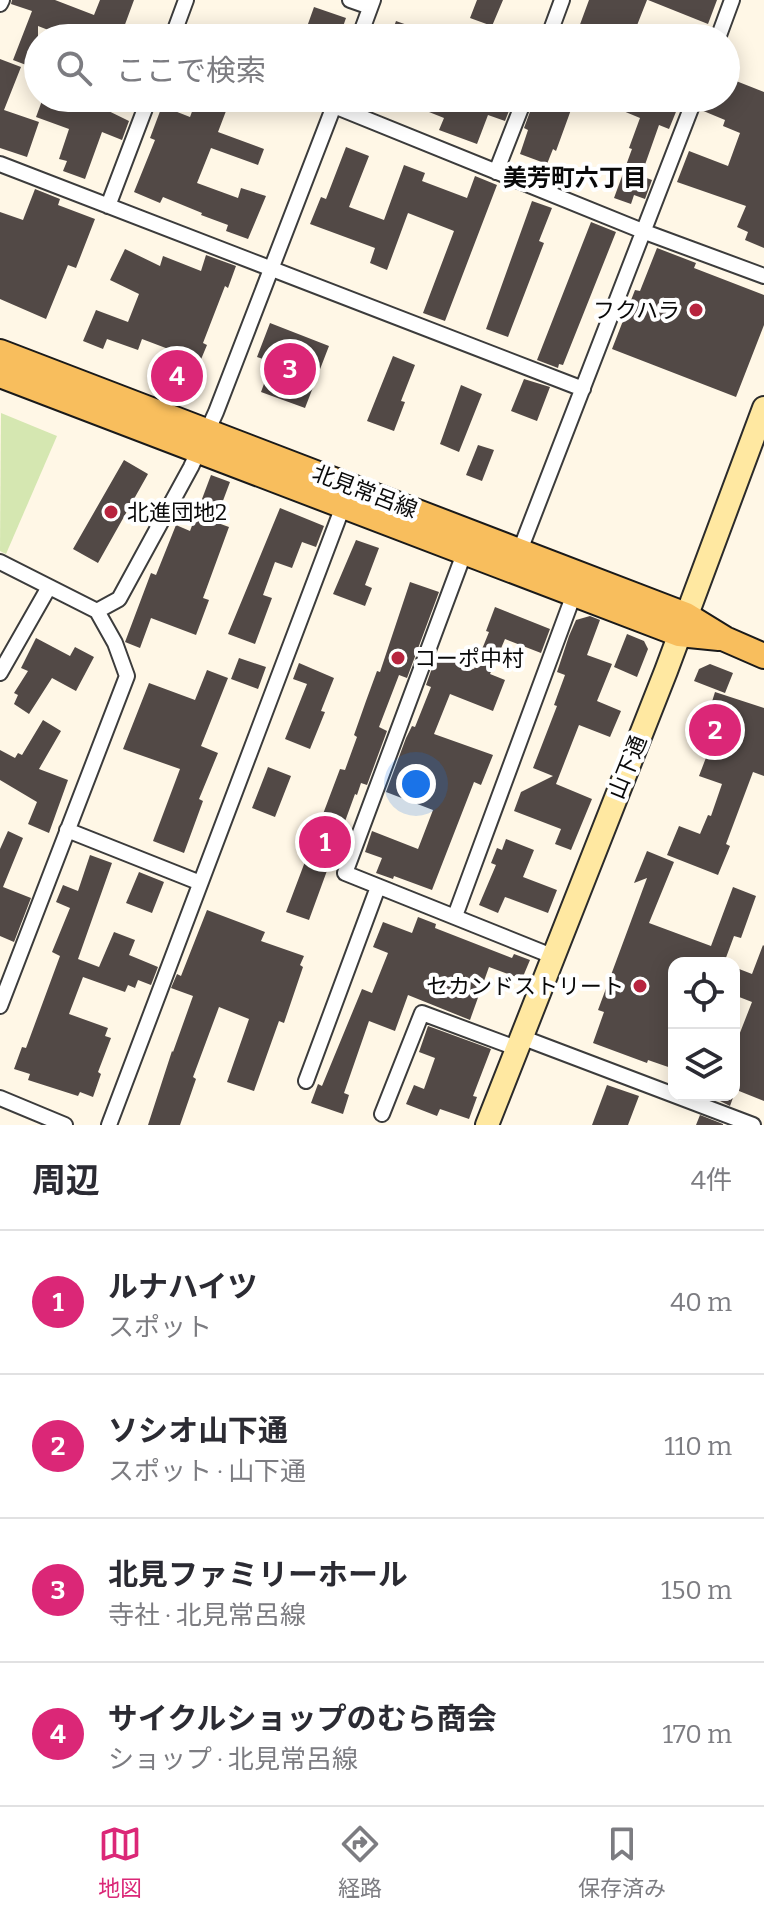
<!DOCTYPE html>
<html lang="ja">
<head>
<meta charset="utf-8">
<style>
  body { margin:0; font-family:Bitter,"Noto Sans JP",serif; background:#f2f2f3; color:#2b2b33 }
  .controls { position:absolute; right:24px; bottom:24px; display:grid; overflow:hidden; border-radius:16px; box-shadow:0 4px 20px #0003 }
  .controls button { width:72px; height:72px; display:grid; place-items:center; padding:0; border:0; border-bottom:2px solid #e1e1e2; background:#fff; color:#2b2b33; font:40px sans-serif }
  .you { position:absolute; left:416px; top:784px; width:28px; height:28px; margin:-20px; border:6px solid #fff; border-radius:50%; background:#1a73e8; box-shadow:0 0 0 12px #1a73e833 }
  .badge { display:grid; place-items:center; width:52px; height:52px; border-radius:50%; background:#db2777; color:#fff; font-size:26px; font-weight:700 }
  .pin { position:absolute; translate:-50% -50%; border:4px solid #fff; box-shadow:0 2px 8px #0006 }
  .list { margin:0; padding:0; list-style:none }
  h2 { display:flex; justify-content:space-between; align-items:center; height:104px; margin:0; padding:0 32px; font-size:34px }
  h2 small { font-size:26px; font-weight:400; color:#7c7c81 }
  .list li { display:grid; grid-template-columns:52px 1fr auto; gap:24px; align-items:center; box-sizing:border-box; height:144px; padding:0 32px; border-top:2px solid #e1e1e2 }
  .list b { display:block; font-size:30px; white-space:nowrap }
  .list p { margin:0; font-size:26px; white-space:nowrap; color:#7c7c81 }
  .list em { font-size:26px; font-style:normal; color:#7c7c81 }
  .icon { flex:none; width:44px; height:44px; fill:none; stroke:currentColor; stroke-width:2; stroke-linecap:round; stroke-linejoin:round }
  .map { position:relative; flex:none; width:764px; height:1125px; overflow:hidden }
  .search { position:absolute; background:#fff; box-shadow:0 4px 20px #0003; left:24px; right:24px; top:24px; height:88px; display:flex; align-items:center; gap:20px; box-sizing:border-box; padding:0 28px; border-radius:44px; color:#7c7c81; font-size:30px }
  .sheet { height:680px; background:#fff }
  nav { display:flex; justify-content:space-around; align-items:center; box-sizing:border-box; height:112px; border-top:2px solid #e1e1e2; background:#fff; font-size:22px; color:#7c7c81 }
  nav a { display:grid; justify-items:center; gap:4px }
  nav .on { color:#db2777 }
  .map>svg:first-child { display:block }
  .green { fill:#d5e7b1 }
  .building { fill:#524946 }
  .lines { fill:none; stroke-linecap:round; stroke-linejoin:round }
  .street-casing { stroke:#3c3c3c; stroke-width:18 }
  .secondary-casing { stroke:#2b2b2b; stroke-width:26 }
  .primary-casing { stroke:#1a1a1a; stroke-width:28 }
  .street { stroke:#fff; stroke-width:14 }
  .secondary { stroke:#ffe8a1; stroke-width:22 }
  .primary { stroke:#f8be5d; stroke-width:24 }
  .poi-dot { fill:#b7243e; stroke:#fff; stroke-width:3 }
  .labels { text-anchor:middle; stroke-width:8; stroke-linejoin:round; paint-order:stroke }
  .poi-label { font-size:22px; fill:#090909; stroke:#fff; text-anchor:end }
  .street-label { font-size:22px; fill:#090909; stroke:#fff }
  .neighbourhood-label { font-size:24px; font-weight:bold; fill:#090909; stroke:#fff }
</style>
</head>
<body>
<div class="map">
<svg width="764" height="1125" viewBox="0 0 764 1125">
  <rect width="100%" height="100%" fill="#fff7e6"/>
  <path class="green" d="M 1,413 L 57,436 L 6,554 L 0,551 Z"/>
  <path class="building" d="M 12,0 L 55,0 L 94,15 L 100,0 L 134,0 L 120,38 L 69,38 L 38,26 L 38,57 L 34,68 L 13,60 L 32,11 L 11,4 Z
    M 477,0 L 503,0 L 492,26 L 470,18 Z
    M 589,0 L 647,0 L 632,38 L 575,38 Z
    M 648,0 L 717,0 L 708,24 Z
    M 314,7 L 346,18 L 339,38 L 303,38 Z
    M 396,21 L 438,36 L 437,38 L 390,38 Z
    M 0,59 L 21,67 L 4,110 L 39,122 L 27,157 L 0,148 Z
    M 726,77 L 764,92 L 764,248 L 745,240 L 748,232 L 737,227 L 746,206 L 677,182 L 689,151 L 728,166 L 740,133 L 723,126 L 725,120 L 701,110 L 705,98 L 726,98 Z
    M 43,98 L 82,98 L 129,121 L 122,140 L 102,132 L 85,179 L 63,171 L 67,161 L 59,159 L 69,129 L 36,117 Z
    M 197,98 L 231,98 L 218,132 L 264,149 L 258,165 L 211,148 L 197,183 L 238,198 L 241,188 L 266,196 L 248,239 L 226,231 L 228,225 L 201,215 L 202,213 L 163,197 L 160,203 L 134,192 L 155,140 L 150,138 L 162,106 L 190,117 Z
    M 394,98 L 514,98 L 505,121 L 488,115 L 477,144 L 439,130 L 444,118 Z
    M 535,98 L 572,98 L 569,106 L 572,107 L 556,151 L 553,149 L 547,164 L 520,154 L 528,130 L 524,128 Z
    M 592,98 L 684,98 L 682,103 L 680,102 L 669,129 L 659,125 L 641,176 L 652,180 L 645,199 L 634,195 L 631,204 L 614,198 L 632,149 L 629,148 L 640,118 Z
    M 346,147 L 369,156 L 349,207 L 384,220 L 404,165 L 425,173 L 422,181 L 467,198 L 475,176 L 497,185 L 445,321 L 423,313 L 454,231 L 408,213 L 387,270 L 370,263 L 375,248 L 310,224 L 321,197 L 326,199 Z
    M 35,189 L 60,199 L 58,205 L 95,219 L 76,268 L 68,265 L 46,319 L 0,299 L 0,212 L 23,220 Z
    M 532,201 L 552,208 L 539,241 L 544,243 L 508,337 L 486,329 Z
    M 591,222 L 616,232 L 563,365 L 559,364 L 558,368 L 537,360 Z
    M 657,248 L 696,263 L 694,268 L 764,295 L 764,325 L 736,397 L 612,349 L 635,290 L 640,291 Z
    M 125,249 L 160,266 L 163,256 L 201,271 L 206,255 L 236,266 L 228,288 L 225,286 L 203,343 L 207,345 L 187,393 L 157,381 L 171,350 L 142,339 L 138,350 L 107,339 L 103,349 L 83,341 L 96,310 L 128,322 L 139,294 L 110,280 Z
    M 270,323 L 329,346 L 305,408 L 261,392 L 272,362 L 257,357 Z
    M 393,356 L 415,365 L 401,401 L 405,402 L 394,431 L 367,421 Z
    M 524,379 L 550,387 L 537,421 L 511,411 Z
    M 461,385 L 482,394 L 459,452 L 440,444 Z
    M 478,445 L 494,450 L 482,481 L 466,475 Z
    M 124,460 L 148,474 L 98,563 L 73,549 Z
    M 211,475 L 230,482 L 215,522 L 229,527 L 203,598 L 209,600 L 196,635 L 151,618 L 140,648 L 125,642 L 151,573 L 156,575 L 176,525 L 190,531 Z
    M 280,508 L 324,526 L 316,547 L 302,542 L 292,568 L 275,562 L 263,595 L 272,598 L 255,644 L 228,634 Z
    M 356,540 L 379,548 L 365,585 L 372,588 L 365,606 L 333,594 Z
    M 410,582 L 439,592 L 407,678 L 399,675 L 379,727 L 387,731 L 367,785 L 361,783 L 357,795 L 355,794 L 309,920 L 286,912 L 340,769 L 345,770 L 357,737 L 354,735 L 366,701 L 377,671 L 380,672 Z
    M 495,607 L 550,629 L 541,653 L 505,639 L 490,674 L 505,680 L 493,711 L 450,694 L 434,734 L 493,755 L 481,785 L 474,782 L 432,890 L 394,876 L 393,879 L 376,873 L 382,858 L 365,852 L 372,831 L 418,849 L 433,810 L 386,792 L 406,738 L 412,726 L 415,727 L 431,687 L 426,685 L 437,654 L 474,669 L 489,632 L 486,631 Z
    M 590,616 L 600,620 L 587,655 L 612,664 L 597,701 L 621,711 L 610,737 L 579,725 L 556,784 L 592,799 L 571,850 L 555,844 L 561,829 L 514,811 L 521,792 L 553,776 L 533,768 L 557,706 L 554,705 L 565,675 L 557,672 L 569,636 L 576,620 Z
    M 627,634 L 644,641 L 648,649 L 637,677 L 614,667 Z
    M 36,638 L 70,656 L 75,647 L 94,657 L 76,691 L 52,678 L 29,714 L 14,704 L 18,695 L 14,693 L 28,671 L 21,668 Z
    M 239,658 L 266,667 L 258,689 L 231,679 Z
    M 299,663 L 334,678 L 321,711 L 325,712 L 310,749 L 285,739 L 307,684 L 293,679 Z
    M 710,664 L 733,673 L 725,693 L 694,681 L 699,669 Z
    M 207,670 L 228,678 L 201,746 L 218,753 L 199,799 L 203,801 L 184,853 L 153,841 L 180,769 L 123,749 L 149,683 L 195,700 Z
    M 715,692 L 764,708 L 764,776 L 753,772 L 726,844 L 730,846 L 718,875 L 667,855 L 679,826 L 700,834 L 708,815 L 711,816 L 722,784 L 699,776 L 707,755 L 696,751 L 700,738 L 692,735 L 697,721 L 705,724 Z
    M 43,720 L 61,731 L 39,769 L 68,780 L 49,833 L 28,824 L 37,802 L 0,780 L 0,750 L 15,758 L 18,753 L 22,755 Z
    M 268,767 L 291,776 L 275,817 L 252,808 Z
    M 8,831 L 23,838 L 3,887 L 31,898 L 14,942 L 0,936 L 0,849 Z
    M 506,839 L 534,850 L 523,877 L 557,890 L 548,913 L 505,897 L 498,913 L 479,905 L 496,865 L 491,863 L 497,848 L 502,850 Z
    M 647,851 L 674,862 L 649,923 L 711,946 L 733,887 L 756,896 L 741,938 L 734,936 L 724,963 L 674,963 L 674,1069 L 648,1060 L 647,1063 L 593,1043 L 604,1012 L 598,1010 L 647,878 L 634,883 Z
    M 90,855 L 112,863 L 78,959 L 99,967 L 114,932 L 135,940 L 129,955 L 158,967 L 151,985 L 138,980 L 135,988 L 128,985 L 125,992 L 83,977 L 69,1014 L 108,1028 L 105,1036 L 111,1038 L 98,1072 L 101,1074 L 93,1097 L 80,1092 L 78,1096 L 28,1080 L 30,1074 L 14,1069 L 22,1047 L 26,1048 L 60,956 L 52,952 L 70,908 L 56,902 L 63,885 L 78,891 Z
    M 139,872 L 164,882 L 152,913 L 126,903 Z
    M 207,910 L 265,932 L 261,941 L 304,956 L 300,965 L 303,967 L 284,1023 L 279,1021 L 254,1091 L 227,1082 L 249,1019 L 219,1007 L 193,1077 L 196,1079 L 180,1125 L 148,1125 L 172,1051 L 173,1052 L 193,996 L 171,988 L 177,974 L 181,976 Z
    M 418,917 L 436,924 L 435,928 L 512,958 L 514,954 L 530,960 L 522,979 L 489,967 L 470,1020 L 408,995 L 395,1031 L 369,1021 L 344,1093 L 349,1095 L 343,1114 L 311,1103 L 318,1084 L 322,1086 L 362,989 L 372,993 L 388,953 L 373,947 L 383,922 L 412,933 Z
    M 763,945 L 764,946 L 764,1101 L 734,1089 L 734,1048 L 752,1002 L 734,995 L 734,967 L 752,974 Z
    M 428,1026 L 491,1049 L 473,1096 L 477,1097 L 469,1119 L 440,1109 L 437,1116 L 406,1104 L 414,1085 L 424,1089 L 435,1058 L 419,1052 Z
    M 607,1085 L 639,1096 L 628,1125 L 592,1125 Z
    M 708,1095 L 734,1095 L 730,1106 Z
    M 700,1115 L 723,1124 L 723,1125 L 696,1125 Z"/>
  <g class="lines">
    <g class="street-casing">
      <path id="street" d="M 350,0 L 370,7
        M 0,4 L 2,0
        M 172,38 L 186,0
        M 359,38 L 373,0
        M 548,38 L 562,0
        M 718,38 L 732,0
        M 334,106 L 645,232 L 764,276
        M 0,164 L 583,389
        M 496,172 L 525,98
        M 108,206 L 149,98
        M 465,551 L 345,873 L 552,956
        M 517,558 L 695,98
        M 0,562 L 97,611 L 119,599 L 191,467 L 216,412 L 337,98
        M 0,673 L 49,587
        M 67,830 L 198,882
        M 455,916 L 574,594
        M 0,1006 L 127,676 L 115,643 L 97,611
        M 521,1037 L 674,1095
        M 306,1081 L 378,887
        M 674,1095 L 753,1125
        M 0,1098 L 65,1125
        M 382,1114 L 422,1013 L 516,1048
        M 109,1125 L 345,501"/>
    </g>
    <g class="secondary-casing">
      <path id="secondary" d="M 487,1125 L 666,671 L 764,408"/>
    </g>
    <g class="primary-casing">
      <path id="primary" d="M 0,352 L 686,615 L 725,639 L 764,656
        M 0,375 L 679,634 L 719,638"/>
    </g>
    <use href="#street" class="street"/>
    <use href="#secondary" class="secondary"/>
    <use href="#primary" class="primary"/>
  </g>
  <g class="poi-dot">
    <circle cx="696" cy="310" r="8"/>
    <circle cx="111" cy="512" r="8"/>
    <circle cx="398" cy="658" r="8"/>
    <circle cx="640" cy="986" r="8"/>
  </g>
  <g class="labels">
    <g class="poi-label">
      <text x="680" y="318">フクハラ</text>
      <text x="127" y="520" text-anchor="start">北進団地2</text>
      <text x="414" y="666" text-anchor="start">コーポ中村</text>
      <text x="624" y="994">セカンドストリート</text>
    </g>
    <g class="street-label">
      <text transform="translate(365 491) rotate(21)" y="8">北見常呂線</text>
      <text transform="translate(627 767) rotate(-68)" y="8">山下通</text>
    </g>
    <g class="neighbourhood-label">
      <text x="575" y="186">美芳町六丁目</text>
    </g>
  </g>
</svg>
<div class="controls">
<button><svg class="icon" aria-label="locate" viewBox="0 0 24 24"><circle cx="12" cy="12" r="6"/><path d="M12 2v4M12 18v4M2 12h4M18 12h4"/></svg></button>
<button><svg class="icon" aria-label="layers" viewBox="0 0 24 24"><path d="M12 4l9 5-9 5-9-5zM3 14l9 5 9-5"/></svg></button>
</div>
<div class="you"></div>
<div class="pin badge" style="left:325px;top:842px">1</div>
<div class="pin badge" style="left:715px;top:730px">2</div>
<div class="pin badge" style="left:290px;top:369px">3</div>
<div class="pin badge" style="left:177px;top:376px">4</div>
<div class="search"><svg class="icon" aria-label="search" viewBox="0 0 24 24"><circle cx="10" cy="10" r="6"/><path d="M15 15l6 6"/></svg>ここで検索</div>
</div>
<section class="sheet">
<h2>周辺<small>4件</small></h2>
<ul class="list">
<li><span class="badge">1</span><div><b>ルナハイツ</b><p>スポット</p></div><em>40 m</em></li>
<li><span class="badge">2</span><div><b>ソシオ山下通</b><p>スポット · 山下通</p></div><em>110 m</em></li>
<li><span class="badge">3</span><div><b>北見ファミリーホール</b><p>寺社 · 北見常呂線</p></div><em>150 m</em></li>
<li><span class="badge">4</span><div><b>サイクルショップのむら商会</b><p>ショップ · 北見常呂線</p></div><em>170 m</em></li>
</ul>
</section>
<nav>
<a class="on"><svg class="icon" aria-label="map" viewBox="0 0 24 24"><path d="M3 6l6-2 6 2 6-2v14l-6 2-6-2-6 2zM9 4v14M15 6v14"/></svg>地図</a>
<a><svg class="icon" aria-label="directions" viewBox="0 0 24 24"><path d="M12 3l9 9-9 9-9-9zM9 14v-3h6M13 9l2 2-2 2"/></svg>経路</a>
<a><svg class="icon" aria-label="saved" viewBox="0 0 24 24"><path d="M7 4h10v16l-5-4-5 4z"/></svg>保存済み</a>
</nav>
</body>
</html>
